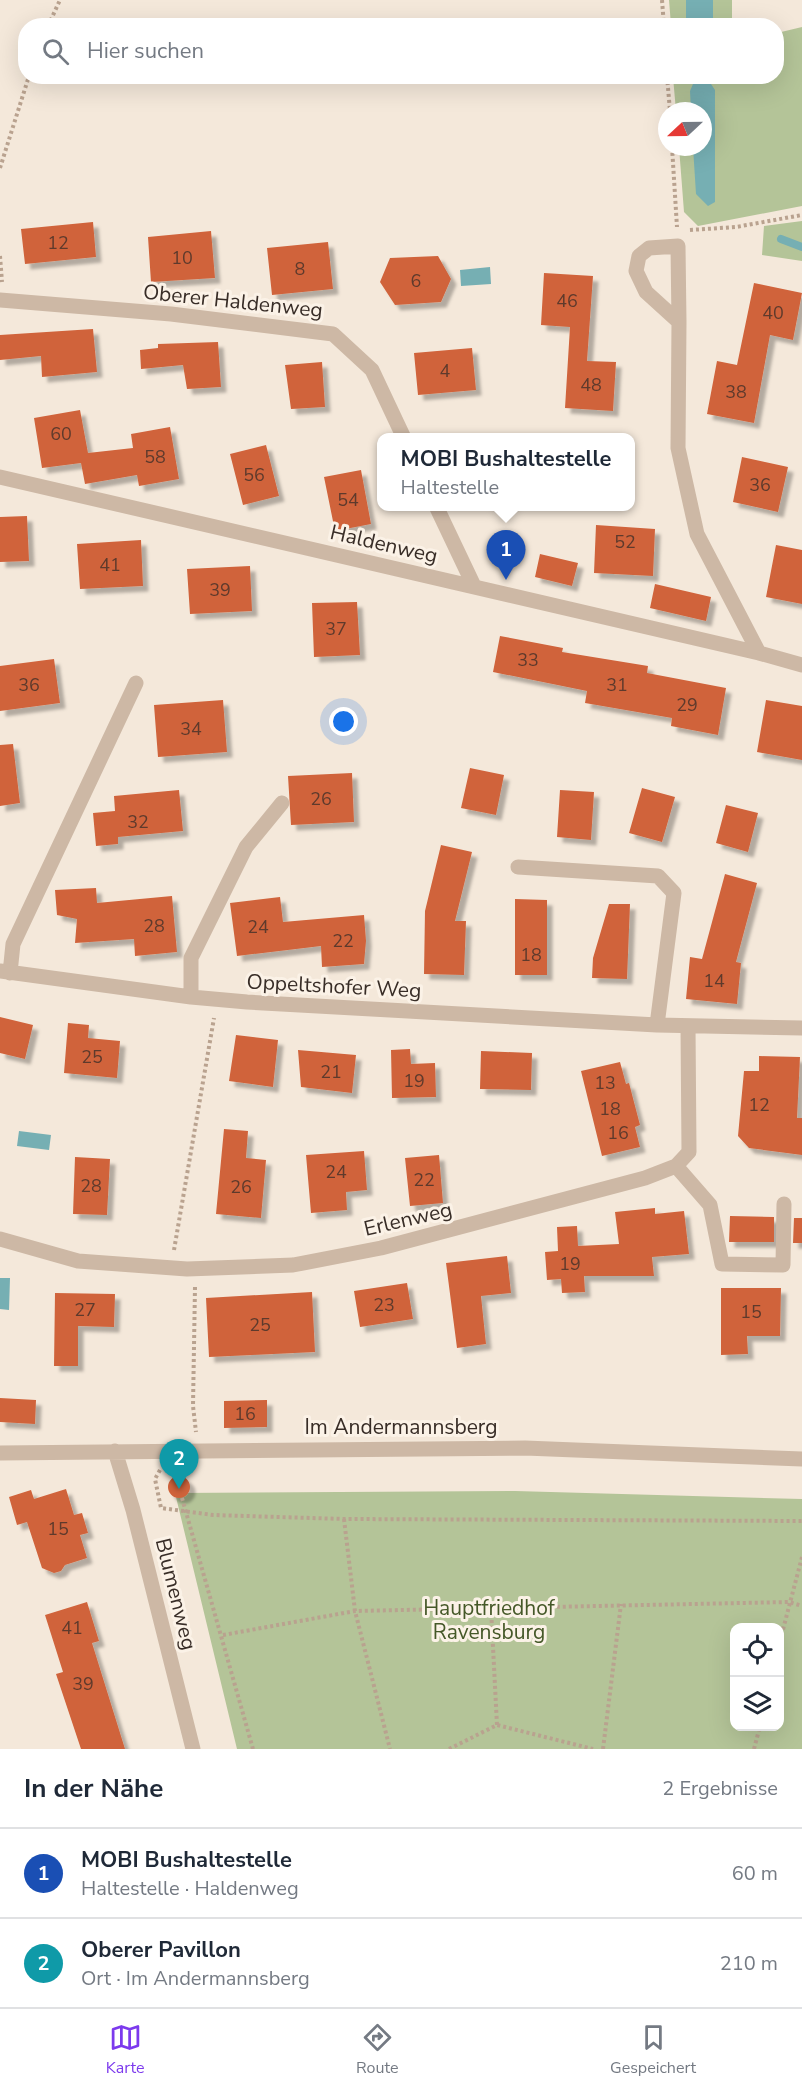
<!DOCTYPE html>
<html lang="de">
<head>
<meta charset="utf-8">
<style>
  body { margin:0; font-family:"Nunito Sans",sans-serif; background:#f6f6f7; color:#1f2937 }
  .controls { position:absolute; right:18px; bottom:18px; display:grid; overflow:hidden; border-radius:12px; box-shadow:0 6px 24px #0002 }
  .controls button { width:54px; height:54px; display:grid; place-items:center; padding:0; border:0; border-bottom:2px solid #e0e1e3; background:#fff; color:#1f2937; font:30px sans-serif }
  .compass { position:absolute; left:658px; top:102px; width:54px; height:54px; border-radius:50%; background:#fff; box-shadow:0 6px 24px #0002; rotate:248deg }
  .you { position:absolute; left:344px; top:722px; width:21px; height:21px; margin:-15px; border:4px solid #fff; border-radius:50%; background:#1a73e8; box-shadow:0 0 0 9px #1a73e833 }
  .badge { display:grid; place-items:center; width:39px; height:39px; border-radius:50%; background:#7c3aed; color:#fff; font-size:20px; font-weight:700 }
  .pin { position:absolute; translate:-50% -50px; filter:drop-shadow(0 2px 3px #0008) }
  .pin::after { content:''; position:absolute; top:32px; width:21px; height:18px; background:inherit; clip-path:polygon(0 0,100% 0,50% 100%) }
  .popup { position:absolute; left:377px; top:433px; width:258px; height:78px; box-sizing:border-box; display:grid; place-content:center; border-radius:12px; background:#fff; filter:drop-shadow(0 2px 4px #0005); font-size:20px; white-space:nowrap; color:#747a83 }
  .popup b { font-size:22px; color:#1f2937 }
  .popup::after { content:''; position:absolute; left:50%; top:100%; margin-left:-12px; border:12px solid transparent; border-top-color:#fff }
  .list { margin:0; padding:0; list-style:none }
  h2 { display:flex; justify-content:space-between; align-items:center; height:78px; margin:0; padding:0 24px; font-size:26px }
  h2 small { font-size:20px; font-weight:400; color:#747a83 }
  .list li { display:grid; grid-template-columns:39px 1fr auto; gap:18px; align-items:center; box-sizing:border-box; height:90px; padding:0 24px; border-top:2px solid #e0e1e3 }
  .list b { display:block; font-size:22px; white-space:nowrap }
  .list p { margin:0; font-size:20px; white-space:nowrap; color:#747a83 }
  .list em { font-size:20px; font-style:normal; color:#747a83 }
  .icon { flex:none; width:33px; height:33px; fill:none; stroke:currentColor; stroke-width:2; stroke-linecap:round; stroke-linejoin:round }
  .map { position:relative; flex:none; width:802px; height:1749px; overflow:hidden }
  .search { position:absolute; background:#fff; box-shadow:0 6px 24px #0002; left:18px; right:18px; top:18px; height:66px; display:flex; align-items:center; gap:15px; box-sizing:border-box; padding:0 21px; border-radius:24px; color:#747a83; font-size:22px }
  .sheet { height:258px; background:#fff }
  nav { display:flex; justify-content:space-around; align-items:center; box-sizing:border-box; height:84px; border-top:2px solid #e0e1e3; background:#fff; font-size:16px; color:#747a83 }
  nav a { display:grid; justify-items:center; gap:3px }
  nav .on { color:#7c3aed }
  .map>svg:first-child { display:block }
  .green { fill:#b4c498; fill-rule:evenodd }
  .water { fill:#76afb3 }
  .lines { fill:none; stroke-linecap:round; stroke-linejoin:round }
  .stream { stroke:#76afb3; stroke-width:8 }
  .building { fill:#d0633b; filter:url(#shadow) }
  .path { stroke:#b9a28f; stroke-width:4; stroke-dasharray:3 3; stroke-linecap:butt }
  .minor { stroke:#cdb8a5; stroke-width:15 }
  .labels { text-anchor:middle; stroke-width:6; stroke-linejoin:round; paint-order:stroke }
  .number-label { font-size:18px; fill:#5e3a2c }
  .street-label { font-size:21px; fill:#382d27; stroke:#fbf2e7 }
  .park-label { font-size:21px; fill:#455828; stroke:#fbf2e7 }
</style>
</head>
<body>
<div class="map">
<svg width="802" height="1749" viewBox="0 0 802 1749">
  <defs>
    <filter id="shadow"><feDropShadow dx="5.5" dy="5.5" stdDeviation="1.5" flood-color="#0004"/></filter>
  </defs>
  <rect width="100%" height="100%" fill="#f4e8da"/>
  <path class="green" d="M 669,0 L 732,0 L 732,25 L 671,25 Z
    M 802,27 L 802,206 L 698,226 L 684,212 L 679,147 L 703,147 L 703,111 L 676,111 L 673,77 L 776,76 L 777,33 Z
    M 802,221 L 802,261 L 762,255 L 764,226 Z
    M 515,1491 L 802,1499 L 802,1749 L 237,1749 L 175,1493 ZM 734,1628 L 780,1628 L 780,1726 L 734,1726 Z"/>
  <path class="water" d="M 686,0 L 713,0 L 713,25 L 686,25 Z
    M 702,82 L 711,84 L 715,90 L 715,202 L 708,206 L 696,194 L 693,147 L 703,147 L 703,111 L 691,111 L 690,91 L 693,84 Z
    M 490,267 L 491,284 L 461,286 L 460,270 Z
    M 19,1131 L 51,1135 L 49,1150 L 17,1146 Z
    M 0,1278 L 10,1278 L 9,1310 L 0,1309 Z"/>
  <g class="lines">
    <path class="stream" d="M 707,92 L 707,76
      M 781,239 L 802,247"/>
  </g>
  <path class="building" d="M 93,222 L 96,257 L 25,264 L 21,229 Z
    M 211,231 L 215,278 L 151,282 L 148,237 Z
    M 328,242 L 333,289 L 272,295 L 267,248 Z
    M 438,256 L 451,279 L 441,302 L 395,305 L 380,282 L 390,258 Z
    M 544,273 L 593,276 L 587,361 L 616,362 L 613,411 L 565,408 L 570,327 L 541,325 Z
    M 754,283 L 802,293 L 793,340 L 770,335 L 754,423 L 707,414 L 717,361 L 737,365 Z
    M 93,329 L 97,372 L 42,377 L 41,356 L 0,360 L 0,335 Z
    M 218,342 L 221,387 L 187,389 L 183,365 L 141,369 L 140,350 L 158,348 L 158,344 Z
    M 472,348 L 476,390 L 418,395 L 414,353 Z
    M 322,362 L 325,407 L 291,409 L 285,365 Z
    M 80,410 L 88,453 L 133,448 L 131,434 L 170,427 L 179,479 L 139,486 L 137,475 L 85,484 L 81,463 L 42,468 L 34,418 Z
    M 266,445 L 279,496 L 243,505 L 230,454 Z
    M 742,457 L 788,467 L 778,512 L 733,502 Z
    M 361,470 L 371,524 L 335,531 L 324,477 Z
    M 27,516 L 29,561 L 0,562 L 0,517 Z
    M 596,525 L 655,529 L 653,576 L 594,573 Z
    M 141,540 L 143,586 L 80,589 L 77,544 Z
    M 776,545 L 802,550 L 802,604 L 766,597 Z
    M 540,554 L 578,563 L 572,586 L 535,577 Z
    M 250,566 L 252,611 L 190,614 L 187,569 Z
    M 655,584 L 711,597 L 706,621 L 650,608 Z
    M 357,602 L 360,655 L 314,657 L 312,603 Z
    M 500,636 L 563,648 L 562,652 L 648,666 L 647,673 L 726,688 L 718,735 L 671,726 L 672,718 L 585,703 L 587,691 L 493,672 Z
    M 54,659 L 60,703 L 0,711 L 0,666 Z
    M 223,700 L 227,752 L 158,757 L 154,705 Z
    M 766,700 L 802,706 L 802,760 L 757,752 Z
    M 13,744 L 20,803 L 0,806 L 0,745 Z
    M 470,768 L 504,775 L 496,815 L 461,808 Z
    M 352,773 L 354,822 L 291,825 L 288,776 Z
    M 642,788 L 675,797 L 662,842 L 629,833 Z
    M 179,790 L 183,831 L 118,837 L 118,844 L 96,846 L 93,813 L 115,811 L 114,796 Z
    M 560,790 L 594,792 L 591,840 L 557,837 Z
    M 726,805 L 758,813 L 748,852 L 716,843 Z
    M 441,845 L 472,852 L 455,921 L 466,921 L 464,975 L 424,974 L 425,911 Z
    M 725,874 L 757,883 L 736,962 L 741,963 L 737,1004 L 686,999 L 690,957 L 702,959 Z
    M 96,888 L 97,903 L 172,896 L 177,952 L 135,956 L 134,939 L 75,943 L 77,919 L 57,915 L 55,890 Z
    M 280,897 L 283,922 L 364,915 L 366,941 L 364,964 L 322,967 L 321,946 L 237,956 L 230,903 Z
    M 515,899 L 547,900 L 547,975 L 515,975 Z
    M 609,904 L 630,904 L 627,979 L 592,978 L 593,958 Z
    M 0,1017 L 33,1025 L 25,1059 L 0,1053 Z
    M 68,1023 L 89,1025 L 88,1038 L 120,1041 L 117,1078 L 64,1073 Z
    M 236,1035 L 278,1040 L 273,1087 L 229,1081 Z
    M 410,1049 L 411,1064 L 435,1063 L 436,1097 L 392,1098 L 391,1050 Z
    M 298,1050 L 356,1055 L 352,1093 L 301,1087 Z
    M 481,1051 L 532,1053 L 531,1090 L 480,1089 Z
    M 759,1056 L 800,1057 L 797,1118 L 802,1118 L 802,1155 L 749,1148 L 738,1136 L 744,1071 L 759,1071 Z
    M 620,1062 L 626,1084 L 629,1083 L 640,1125 L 635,1127 L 640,1147 L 602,1156 L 581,1071 Z
    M 224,1129 L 248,1131 L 246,1158 L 266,1160 L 261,1218 L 216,1214 Z
    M 364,1151 L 367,1190 L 346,1192 L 347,1210 L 311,1213 L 306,1155 Z
    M 439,1155 L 443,1203 L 410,1206 L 405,1158 Z
    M 75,1157 L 110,1159 L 107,1215 L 73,1214 Z
    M 655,1208 L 655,1214 L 684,1211 L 689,1254 L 652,1257 L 654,1276 L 584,1276 L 585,1292 L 562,1293 L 561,1279 L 547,1280 L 545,1252 L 558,1251 L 557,1227 L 577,1226 L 578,1246 L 619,1244 L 615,1212 Z
    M 730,1216 L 774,1217 L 774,1242 L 729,1242 Z
    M 794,1218 L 802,1218 L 802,1243 L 793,1243 Z
    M 507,1256 L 511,1293 L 481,1296 L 486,1344 L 457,1348 L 446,1263 Z
    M 407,1283 L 413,1319 L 360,1327 L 354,1291 Z
    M 721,1288 L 781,1288 L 780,1336 L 747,1336 L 748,1354 L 721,1355 Z
    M 312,1292 L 315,1352 L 209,1357 L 206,1298 Z
    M 55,1293 L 115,1294 L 114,1327 L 78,1326 L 78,1366 L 54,1366 Z
    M 0,1398 L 36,1400 L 35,1424 L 0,1422 Z
    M 267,1400 L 267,1427 L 224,1428 L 224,1401 Z
    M168 1487a11 11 0 1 1 22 0a11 11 0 1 1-22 0Z
    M 66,1489 L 74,1515 L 82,1513 L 88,1533 L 80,1535 L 87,1558 L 65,1565 L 61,1571 L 54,1573 L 42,1568 L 27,1522 L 17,1525 L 9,1497 L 31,1490 L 34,1499 Z
    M 87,1602 L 99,1641 L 92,1643 L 125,1749 L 81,1749 L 56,1674 L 63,1672 L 45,1615 Z"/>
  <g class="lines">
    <path class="path" d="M 662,0 L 664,26
      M 48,26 L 60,0
      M 667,76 L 670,111
      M 672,147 L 677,227
      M 0,168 L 29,76
      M 690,230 L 736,227 L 802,215
      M 0,256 L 2,282
      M 174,1250 L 214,1018
      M 195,1287 L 193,1406 L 196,1432
      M 160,1470 L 155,1479 L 161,1508 L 213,1515 L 344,1519 L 802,1521
      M 182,1498 L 253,1749
      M 344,1519 L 355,1611 L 390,1749
      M 491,1608 L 497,1725
      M 223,1635 L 355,1611 L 789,1602 L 802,1606
      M 780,1641 L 802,1557
      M 449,1749 L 497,1725 L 593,1749
      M 603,1749 L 621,1604
      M 754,1749 L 760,1726"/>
    <path class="minor" d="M 0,300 L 171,314 L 333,334 L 372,370 L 404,438
      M 679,322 L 678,246 L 649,248 L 639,256 L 636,271 L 646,292 L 679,322 L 678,448 L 697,534 L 759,653
      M 0,477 L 759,653 L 802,665
      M 436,506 L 474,586
      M 518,867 L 658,876 L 674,893 L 657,1025
      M 0,971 L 191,997 L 247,1002 L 657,1025 L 802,1028
      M 10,973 L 13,944 L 136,683
      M 191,997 L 191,958 L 246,847 L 282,803
      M 676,1166 L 710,1205 L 722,1264 L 783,1265 L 784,1204
      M 0,1239 L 78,1261 L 187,1269 L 293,1265 L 381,1248 L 645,1178 L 676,1166 L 689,1152 L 688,1026
      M 115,1451 L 133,1510 L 193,1749
      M 0,1453 L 525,1448 L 802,1459"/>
  </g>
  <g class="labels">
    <g class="number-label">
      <text x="58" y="249">12</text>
      <text x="182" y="264">10</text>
      <text x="300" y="275">8</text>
      <text x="416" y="287">6</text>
      <text x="567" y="307">46</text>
      <text x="773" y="319">40</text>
      <text x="445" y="377">4</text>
      <text x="591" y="391">48</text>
      <text x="736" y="398">38</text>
      <text x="61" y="440">60</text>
      <text x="155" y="463">58</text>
      <text x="254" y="481">56</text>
      <text x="760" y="491">36</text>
      <text x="348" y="506">54</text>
      <text x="625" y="548">52</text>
      <text x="110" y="571">41</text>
      <text x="220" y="596">39</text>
      <text x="336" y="635">37</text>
      <text x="528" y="666">33</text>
      <text x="29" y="691">36</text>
      <text x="617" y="691">31</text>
      <text x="687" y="711">29</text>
      <text x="191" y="735">34</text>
      <text x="321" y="805">26</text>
      <text x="138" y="828">32</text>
      <text x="154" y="932">28</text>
      <text x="258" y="933">24</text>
      <text x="343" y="947">22</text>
      <text x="531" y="961">18</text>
      <text x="714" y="987">14</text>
      <text x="92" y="1063">25</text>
      <text x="331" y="1078">21</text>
      <text x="414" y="1087">19</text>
      <text x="605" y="1089">13</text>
      <text x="759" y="1111">12</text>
      <text x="610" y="1115">18</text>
      <text x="618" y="1139">16</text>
      <text x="336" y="1178">24</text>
      <text x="424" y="1186">22</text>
      <text x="91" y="1192">28</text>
      <text x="241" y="1193">26</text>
      <text x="570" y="1270">19</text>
      <text x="384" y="1311">23</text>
      <text x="85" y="1316">27</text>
      <text x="751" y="1318">15</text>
      <text x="260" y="1331">25</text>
      <text x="245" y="1420">16</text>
      <text x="58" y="1535">15</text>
      <text x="72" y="1634">41</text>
      <text x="83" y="1690">39</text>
    </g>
    <g class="street-label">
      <text transform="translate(233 301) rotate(6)" y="7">Oberer Haldenweg</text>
      <text transform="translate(384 544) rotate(13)" y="7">Haldenweg</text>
      <text transform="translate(334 986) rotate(3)" y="7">Oppeltshofer Weg</text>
      <text transform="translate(408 1219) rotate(-13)" y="7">Erlenweg</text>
      <text x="401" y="1434">Im Andermannsberg</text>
      <text transform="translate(176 1594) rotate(76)" y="7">Blumenweg</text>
    </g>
    <g class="park-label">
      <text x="489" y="1615">Hauptfriedhof<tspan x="489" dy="24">Ravensburg</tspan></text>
    </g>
  </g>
</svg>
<div class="controls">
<button><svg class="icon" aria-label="locate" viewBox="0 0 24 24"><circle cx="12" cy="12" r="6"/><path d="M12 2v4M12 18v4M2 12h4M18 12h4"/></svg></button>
<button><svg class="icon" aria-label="layers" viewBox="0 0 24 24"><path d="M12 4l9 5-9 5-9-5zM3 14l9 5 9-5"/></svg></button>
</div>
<svg class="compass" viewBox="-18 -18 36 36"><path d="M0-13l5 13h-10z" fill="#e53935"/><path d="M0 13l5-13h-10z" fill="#747a83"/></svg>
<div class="you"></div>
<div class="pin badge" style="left:506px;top:580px;background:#1a4fb4">1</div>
<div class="popup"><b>MOBI Bushaltestelle</b>Haltestelle</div>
<div class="pin badge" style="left:179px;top:1489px;background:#0f9aa8">2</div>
<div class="search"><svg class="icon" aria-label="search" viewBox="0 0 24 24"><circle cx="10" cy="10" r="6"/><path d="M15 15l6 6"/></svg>Hier suchen</div>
</div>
<section class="sheet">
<h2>In der Nähe<small>2 Ergebnisse</small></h2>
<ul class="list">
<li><span class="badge" style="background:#1a4fb4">1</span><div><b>MOBI Bushaltestelle</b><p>Haltestelle · Haldenweg</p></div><em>60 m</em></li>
<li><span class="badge" style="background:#0f9aa8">2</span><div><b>Oberer Pavillon</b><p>Ort · Im Andermannsberg</p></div><em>210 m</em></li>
</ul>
</section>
<nav>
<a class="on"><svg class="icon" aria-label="map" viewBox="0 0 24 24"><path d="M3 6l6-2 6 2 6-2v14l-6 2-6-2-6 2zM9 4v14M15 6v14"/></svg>Karte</a>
<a><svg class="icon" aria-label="directions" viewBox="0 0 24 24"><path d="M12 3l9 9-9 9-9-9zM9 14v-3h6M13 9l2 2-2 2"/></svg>Route</a>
<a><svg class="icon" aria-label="saved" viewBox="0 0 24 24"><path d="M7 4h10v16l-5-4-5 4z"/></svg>Gespeichert</a>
</nav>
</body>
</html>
